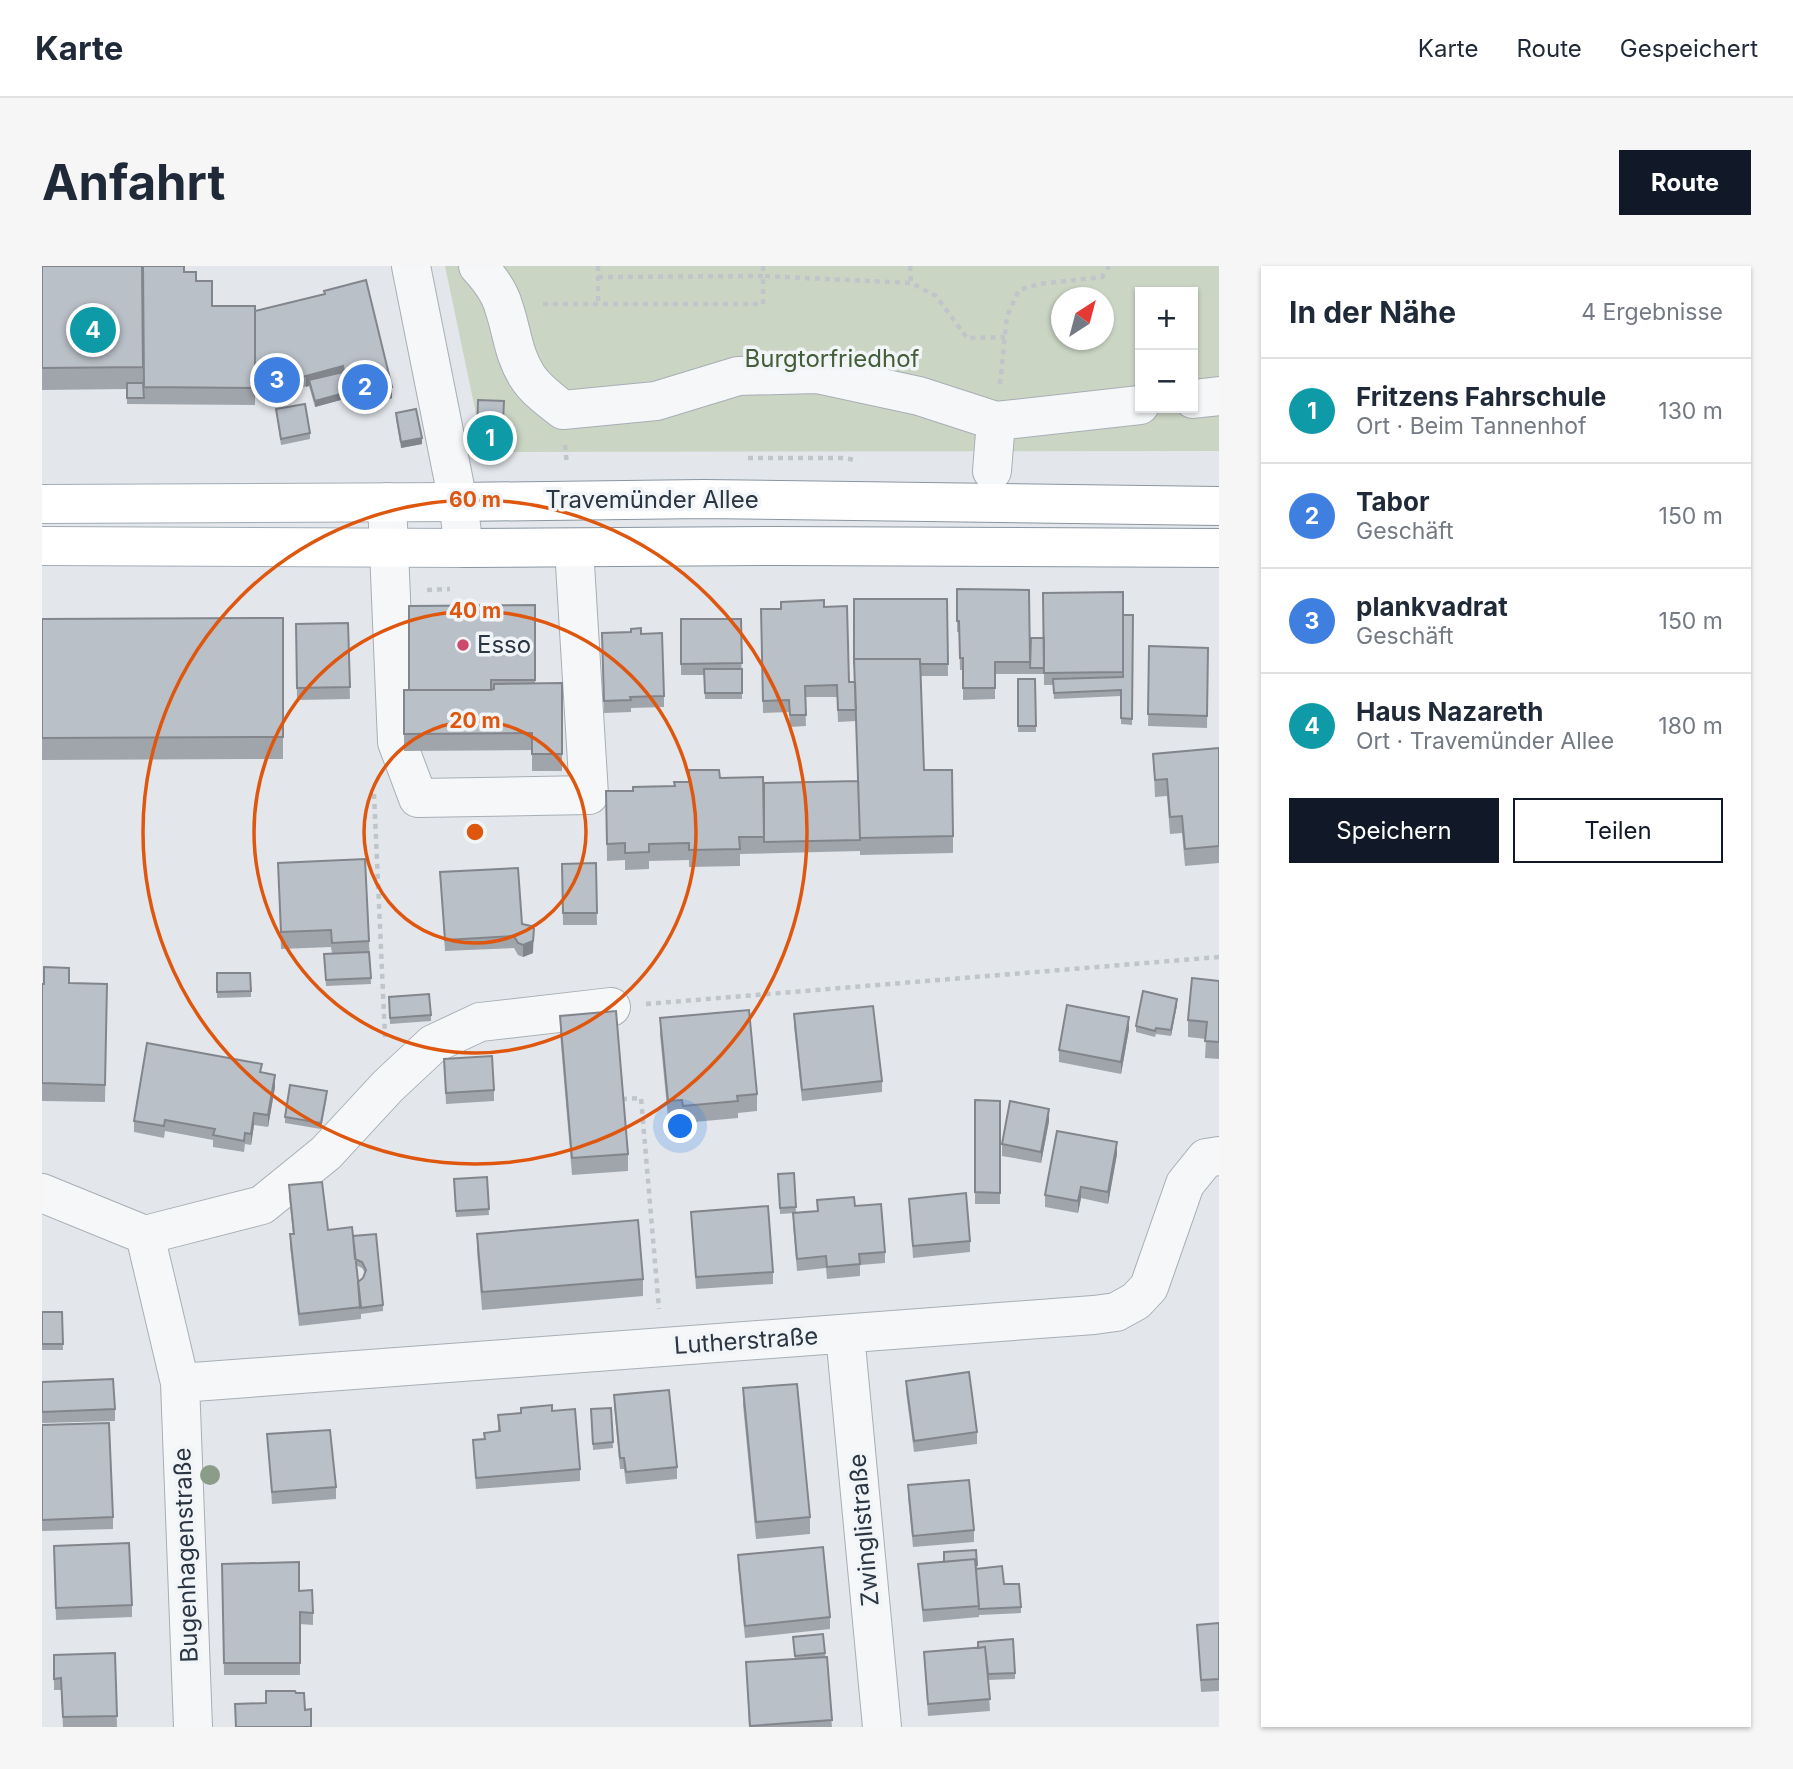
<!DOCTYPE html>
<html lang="de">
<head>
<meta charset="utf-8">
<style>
  body { margin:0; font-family:Inter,sans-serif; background:#f6f6f7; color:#1f2937 }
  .controls { position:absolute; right:21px; top:21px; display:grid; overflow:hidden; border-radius:0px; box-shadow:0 2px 5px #0004 }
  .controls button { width:63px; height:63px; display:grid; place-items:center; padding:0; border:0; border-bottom:2px solid #e0e1e3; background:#fff; color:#1f2937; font:35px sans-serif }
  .compass { position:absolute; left:1009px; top:21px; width:63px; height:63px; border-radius:50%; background:#fff; box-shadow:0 2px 5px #0004; rotate:36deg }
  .you { position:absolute; left:639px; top:861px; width:24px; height:24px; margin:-18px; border:5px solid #fff; border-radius:50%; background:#1a73e8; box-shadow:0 0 0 10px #1a73e833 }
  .badge { display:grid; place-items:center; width:46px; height:46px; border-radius:50%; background:#111827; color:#fff; font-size:23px; font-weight:700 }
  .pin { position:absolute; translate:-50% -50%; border:4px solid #fff; box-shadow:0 2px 7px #0006 }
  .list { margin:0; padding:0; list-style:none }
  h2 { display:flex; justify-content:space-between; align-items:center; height:91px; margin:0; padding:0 28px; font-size:30px }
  h2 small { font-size:23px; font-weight:400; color:#747a83 }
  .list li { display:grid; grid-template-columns:46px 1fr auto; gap:21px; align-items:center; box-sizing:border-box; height:105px; padding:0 28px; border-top:2px solid #e0e1e3 }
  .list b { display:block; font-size:26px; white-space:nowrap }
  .list p { margin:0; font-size:23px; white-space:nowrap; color:#747a83 }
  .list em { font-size:23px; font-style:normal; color:#747a83 }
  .actions { display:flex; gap:14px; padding:21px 28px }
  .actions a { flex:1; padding:16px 0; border:2px solid #111827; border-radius:0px; text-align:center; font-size:24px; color:#111827 }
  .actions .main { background:#111827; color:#fff }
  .map { position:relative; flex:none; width:1177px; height:1461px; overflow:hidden; border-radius:0px }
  header { display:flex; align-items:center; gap:42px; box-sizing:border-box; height:98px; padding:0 35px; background:#fff; border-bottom:2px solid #e0e1e3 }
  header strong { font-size:33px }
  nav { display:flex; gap:38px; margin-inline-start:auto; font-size:24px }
  .intro { display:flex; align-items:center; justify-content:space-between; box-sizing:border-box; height:168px; padding:0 42px }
  h1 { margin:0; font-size:49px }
  .button { padding:18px 32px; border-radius:0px; background:#111827; color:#fff; font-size:24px; font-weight:700 }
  main { display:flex; gap:42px; padding:0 42px }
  aside { flex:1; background:#fff; border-radius:0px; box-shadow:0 2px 5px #0004 }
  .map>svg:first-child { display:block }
  .green { fill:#cad5c4; fill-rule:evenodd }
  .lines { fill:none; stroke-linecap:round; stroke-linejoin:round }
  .minor-casing { stroke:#a8aeb5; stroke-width:40 }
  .major-casing { stroke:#a2acb6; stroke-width:40 }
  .highway-casing { stroke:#8a96a1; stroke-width:40 }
  .path { stroke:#c0c5ca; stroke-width:4.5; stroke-dasharray:5 5; stroke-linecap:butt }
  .minor { stroke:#f5f7f9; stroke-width:38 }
  .major { stroke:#fff; stroke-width:38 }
  .highway { stroke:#fff; stroke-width:38 }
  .tree { fill:#8b9c89 }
  .wall { fill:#a0a5ac; fill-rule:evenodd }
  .shaded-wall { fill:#82868c }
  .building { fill:#bac0c8; stroke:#82868c; stroke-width:2 }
  .ring { fill:none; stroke:#df570f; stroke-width:3.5 }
  .poi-dot { fill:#cd4a6c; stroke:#f2f5f8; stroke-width:2.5 }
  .labels { text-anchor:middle; stroke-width:7; stroke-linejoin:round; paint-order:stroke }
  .park-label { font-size:24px; fill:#435e38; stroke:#f2f5f8 }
  .street-label { font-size:24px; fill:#2b3643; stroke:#f2f5f8 }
  .poi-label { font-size:24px; fill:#2b3643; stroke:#f2f5f8; text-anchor:start }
  .centre { fill:#df570f; stroke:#f2f5f8; stroke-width:3.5 }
  .ring-label { font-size:21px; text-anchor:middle; font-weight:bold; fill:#df570f; stroke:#f2f5f8; stroke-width:7; stroke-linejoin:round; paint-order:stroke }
</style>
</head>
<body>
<header>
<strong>Karte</strong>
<nav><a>Karte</a><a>Route</a><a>Gespeichert</a></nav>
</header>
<div class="intro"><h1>Anfahrt</h1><a class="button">Route</a></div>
<main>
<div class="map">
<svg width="1177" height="1461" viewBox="0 0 1177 1461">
  <rect width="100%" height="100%" fill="#e3e7eb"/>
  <path class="green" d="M 403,0 L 1177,0 L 1177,185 L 442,186 ZM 1098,26 L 1151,26 L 1151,142 L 1098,142 ZM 1020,32 L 1062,32 L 1062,74 L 1020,74 Z"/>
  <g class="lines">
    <g class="minor-casing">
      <path id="minor" d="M 369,0 L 416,236 L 422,282
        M 436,0 C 447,12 458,26 462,42 C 470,65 471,88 485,110 C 493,123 508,134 521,144 L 614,135 L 696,110 L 775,108 L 877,130 L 954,155
        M 1151,133 L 1177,130
        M 950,205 L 954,155 L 1098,139
        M 345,236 L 355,476 L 376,532 L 547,529 L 532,282
        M 0,927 L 103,969
        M 103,969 L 220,939 L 284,887 L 346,820 L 391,778 L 438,756 L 569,741
        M 103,969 L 138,1117 L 151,1461
        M 803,1068 L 840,1461
        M 138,1117 L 1052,1049 L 1074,1046 L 1094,1035 L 1107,1021 L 1143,918 L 1164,892 L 1177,890"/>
    </g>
    <g class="major-casing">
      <path id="major" d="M 0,238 L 416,236
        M 0,280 L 422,282"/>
    </g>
    <g class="highway-casing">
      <path id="highway" d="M 416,236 L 661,233 L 1177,240
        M 422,282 L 736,280 L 1177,282"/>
    </g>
    <path class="path" d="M 556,0 L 556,37
      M 868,0 L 869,17
      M 556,11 L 721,10 L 721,0
      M 501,38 L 721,38 L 721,10 L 869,17 L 894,30 L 925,72 L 963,71
      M 958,118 L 965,50 L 977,24 L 997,18 L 1060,11 L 1067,0
      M 523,179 L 525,199
      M 706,192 L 799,192 L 816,194
      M 385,324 L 408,323
      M 332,528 L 343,771
      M 604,738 L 1177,691
      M 580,833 L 599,832 L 617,1043"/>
    <use href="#minor" class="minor"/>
    <use href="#major" class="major"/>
    <use href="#highway" class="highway"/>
  </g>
  <circle class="tree" cx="168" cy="1209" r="10"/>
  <path class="wall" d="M 0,0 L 101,0 L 142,6 L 154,15 L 170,40 L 213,45 L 282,29 L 282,25 L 350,132 L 308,143 L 306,132 L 273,141 L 267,120 L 213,129 L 213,57 L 213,139 L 85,138 L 85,123 L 0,124 Z
    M 234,143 L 268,167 L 268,173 L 239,179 Z
    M 354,147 L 380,178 L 359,182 L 354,153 Z
    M 462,152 L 460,194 L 435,193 L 435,176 Z
    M 915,323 L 987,324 L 988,402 L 1001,372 L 1081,349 L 1091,349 L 1090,459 L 1079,458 L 1079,430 L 1012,433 L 1011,419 L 1002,419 L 1002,392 L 1002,408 L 953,408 L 953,433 L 921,434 L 921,404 L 918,404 L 917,366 L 915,366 Z
    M 905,333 L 906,410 L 879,410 L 882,504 L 911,570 L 911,587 L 818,589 L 818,585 L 698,588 L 698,600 L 647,601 L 647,594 L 607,595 L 607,603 L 583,604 L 583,594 L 565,595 L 564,525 L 591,525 L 632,520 L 647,516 L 678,512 L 722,517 L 816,515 L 814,447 L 814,455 L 796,456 L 795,431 L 763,431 L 764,460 L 748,461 L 747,446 L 721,447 L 719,343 L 782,341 L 807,416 L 813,416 Z
    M 493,339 L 493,417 L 520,417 L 520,505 L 490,505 L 490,484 L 362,485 L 362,424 L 367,424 Z
    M 241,352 L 241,493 L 0,494 L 0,353 Z
    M 639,353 L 699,353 L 700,433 L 663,433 L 662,409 L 639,409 Z
    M 306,357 L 308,433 L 255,434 L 254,358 Z
    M 560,367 L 599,368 L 622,430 L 622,441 L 589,442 L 589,446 L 562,447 Z
    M 1107,380 L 1166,382 L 1165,462 L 1106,460 Z
    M 976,413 L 993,413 L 994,466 L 976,466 Z
    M 1177,482 L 1177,597 L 1143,600 L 1140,567 L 1128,568 L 1125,530 L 1113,531 L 1111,488 Z
    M 236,597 L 327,675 L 329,718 L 284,720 L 282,688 L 290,687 L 289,681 L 239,683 Z
    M 554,597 L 555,659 L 521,659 L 520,598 Z
    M 398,606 L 480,658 L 491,687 L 481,691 L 476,689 L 472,682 L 403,685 Z
    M 175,707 L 209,725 L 209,731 L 175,732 Z
    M 1177,715 L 1177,793 L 1163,792 L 1164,773 L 1146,771 L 1146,754 Z
    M 27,717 L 65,718 L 63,836 L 0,835 L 0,718 Z
    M 347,731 L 389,749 L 389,755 L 348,758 Z
    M 1135,739 L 1129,770 L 1114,768 L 1113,771 L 1094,766 L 1094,760 Z
    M 752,748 L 840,815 L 840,826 L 760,835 L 752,760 Z
    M 518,750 L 586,888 L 586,905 L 530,909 L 518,767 Z
    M 618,752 L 715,828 L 715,845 L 696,847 L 696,852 L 641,857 L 640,851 L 626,852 L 618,769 Z
    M 1087,763 L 1079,808 L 1017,796 L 1017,784 Z
    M 402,793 L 452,824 L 452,835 L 404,838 Z
    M 220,806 L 233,821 L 226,861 L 212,859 L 209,879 L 203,878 L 202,886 L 171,881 L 171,874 L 123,865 L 122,872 L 92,866 L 92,855 Z
    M 285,831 L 279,863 L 243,857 L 243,851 Z
    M 933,834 L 958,835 L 958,938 L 933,938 Z
    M 1007,855 L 999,897 L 960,890 L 960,878 Z
    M 1075,888 L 1066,938 L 1039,932 L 1036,947 L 1003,941 L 1003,929 Z
    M 752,907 L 754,947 L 775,945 L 775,934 L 813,940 L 843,986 L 843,997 L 818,999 L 818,1010 L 785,1013 L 784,1002 L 755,1005 L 751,959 L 751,947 L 753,947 L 738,948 L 736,908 Z
    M 445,911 L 447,949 L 414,951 L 412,913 Z
    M 247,919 L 286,964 L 311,970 L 341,1039 L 341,1045 L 319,1048 L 319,1053 L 257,1060 L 248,980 L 248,968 L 251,968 L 247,931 ZM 314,999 L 320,1002 L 323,1007 L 321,1012 L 316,1016 Z
    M 867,933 L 928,975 L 928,986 L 871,992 Z
    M 649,946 L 731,1006 L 731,1018 L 654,1023 Z
    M 435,968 L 601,1013 L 601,1030 L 440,1044 L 435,985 Z
    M 0,1046 L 20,1046 L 21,1084 L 0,1084 Z
    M 864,1115 L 935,1166 L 935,1178 L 872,1186 L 864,1126 Z
    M 0,1116 L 73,1143 L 73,1155 L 0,1157 Z
    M 701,1122 L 768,1251 L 768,1268 L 714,1273 L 701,1139 Z
    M 572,1129 L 635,1201 L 635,1213 L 584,1218 L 582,1203 L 578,1203 L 572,1140 Z
    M 569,1142 L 571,1182 L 551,1184 L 549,1143 Z
    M 510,1145 L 538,1203 L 538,1215 L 434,1223 L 431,1174 L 442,1173 L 456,1166 L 456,1149 Z
    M 0,1159 L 71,1251 L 71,1263 L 0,1265 Z
    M 225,1168 L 294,1221 L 294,1233 L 230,1238 Z
    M 866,1219 L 932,1264 L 932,1276 L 871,1281 L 866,1231 Z
    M 934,1284 L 935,1303 L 962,1318 L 979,1341 L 979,1347 L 937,1349 L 937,1351 L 881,1356 L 876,1298 L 902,1296 Z
    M 696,1289 L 788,1351 L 788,1363 L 703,1372 L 696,1301 Z
    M 12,1292 L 90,1339 L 90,1351 L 14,1354 Z
    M 180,1298 L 257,1325 L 271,1347 L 271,1359 L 258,1358 L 258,1409 L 182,1409 Z
    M 1177,1357 L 1177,1425 L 1159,1426 L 1155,1359 Z
    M 751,1371 L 783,1387 L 790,1461 L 707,1461 L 704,1396 L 753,1393 Z
    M 882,1386 L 973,1407 L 973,1413 L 946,1414 L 948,1445 L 886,1450 Z
    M 73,1387 L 75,1461 L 21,1461 L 19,1424 L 12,1424 L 12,1389 Z"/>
  <path class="shaded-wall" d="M 301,100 L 301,112 L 267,114 L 267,120 L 264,121 L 264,110 Z
    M 350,121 L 350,132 L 308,143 L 308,131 Z
    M 306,126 L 306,132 L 273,141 L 273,135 Z
    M 380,172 L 380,178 L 359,182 L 359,176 Z
    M 492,663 L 491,687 L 481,691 L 481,679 Z
    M 1135,733 L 1135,739 L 1129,770 L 1129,764 Z
    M 1087,751 L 1087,763 L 1079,808 L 1079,796 Z
    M 233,809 L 233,821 L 226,861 L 226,849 Z
    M 1007,843 L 1007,855 L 999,897 L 999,886 Z
    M 212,847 L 212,859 L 209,879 L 209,868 Z
    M 1075,876 L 1075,888 L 1066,938 L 1066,926 Z
    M 1039,921 L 1039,932 L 1036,947 L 1036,935 Z"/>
  <path class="building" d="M 0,0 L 100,0 L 101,101 L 0,102 Z
    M 101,0 L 142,0 L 142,6 L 154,6 L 154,15 L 170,15 L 170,40 L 213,40 L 213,122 L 102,121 Z
    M 324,14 L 350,121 L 308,131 L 301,100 L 264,110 L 213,118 L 213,45 L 283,28 L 282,25 Z
    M 301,106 L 306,126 L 273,135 L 267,114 Z
    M 85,117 L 101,117 L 102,132 L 85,132 Z
    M 436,134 L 462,135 L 460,177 L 435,176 Z
    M 263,138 L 268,167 L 239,173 L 234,143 Z
    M 374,143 L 380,172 L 359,176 L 354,147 Z
    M 915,323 L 987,324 L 988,396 L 953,396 L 953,422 L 921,422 L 921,392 L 918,392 L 917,355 L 915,355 Z
    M 1081,326 L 1081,406 L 1002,407 L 1001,327 Z
    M 812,333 L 905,333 L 906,398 L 878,398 L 878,393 L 812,393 L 812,399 Z
    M 782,334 L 782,341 L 805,340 L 807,416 L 813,416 L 814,444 L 796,444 L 795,419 L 763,420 L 764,449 L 748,449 L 747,434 L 721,435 L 719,343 L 739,343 L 739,336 Z
    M 493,339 L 493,414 L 449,414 L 449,424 L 367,424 L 367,340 Z
    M 1081,349 L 1091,349 L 1090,453 L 1079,452 L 1079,424 L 1012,427 L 1011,413 L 1081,411 Z
    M 241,352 L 241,471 L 0,472 L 0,353 Z
    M 639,353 L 699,353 L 700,397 L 639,398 Z
    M 306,357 L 308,421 L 255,422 L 254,358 Z
    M 599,362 L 599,368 L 620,367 L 622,430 L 588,431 L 589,434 L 562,435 L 560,367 L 589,366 L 589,363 Z
    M 989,372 L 1002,372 L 1002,402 L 988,402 Z
    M 1107,380 L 1166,382 L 1165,450 L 1106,448 Z
    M 812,393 L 878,393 L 882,504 L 910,504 L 911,570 L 818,572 Z
    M 662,403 L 700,403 L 700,427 L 663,427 Z
    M 976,413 L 993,413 L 994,460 L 976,460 Z
    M 520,417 L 520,488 L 490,488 L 490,467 L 362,468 L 362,424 L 449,424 L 452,423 L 452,418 Z
    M 1177,482 L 1177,580 L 1143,583 L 1140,550 L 1128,551 L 1125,513 L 1113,514 L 1111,488 Z
    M 647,504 L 677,504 L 678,512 L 721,511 L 722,571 L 697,571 L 698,583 L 647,584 L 647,577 L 607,578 L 607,586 L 583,587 L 583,577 L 565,578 L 564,525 L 591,525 L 591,521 L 633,520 L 632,516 L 647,516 Z
    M 816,515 L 818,574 L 722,576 L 722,517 Z
    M 323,593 L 327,675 L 290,677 L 289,664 L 239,666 L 236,597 Z
    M 554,597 L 555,647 L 521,647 L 520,598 Z
    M 476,602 L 480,658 L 489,660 L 492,663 L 491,675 L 481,679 L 476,677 L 472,670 L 403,674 L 398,606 Z
    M 327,686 L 329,712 L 284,714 L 282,688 Z
    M 2,701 L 27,702 L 27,717 L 65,718 L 63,819 L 0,817 L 0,718 L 2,718 Z
    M 175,707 L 208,707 L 209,725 L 175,726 Z
    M 1150,712 L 1177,715 L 1177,776 L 1163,775 L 1165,756 L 1146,754 Z
    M 1101,725 L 1135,733 L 1129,764 L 1114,762 L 1113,765 L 1094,760 Z
    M 387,728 L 389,749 L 348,752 L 347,731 Z
    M 1025,739 L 1087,751 L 1079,796 L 1017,784 Z
    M 831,740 L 840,815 L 760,824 L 752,748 Z
    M 707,744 L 715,828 L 695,830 L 696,835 L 641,840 L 640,834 L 626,835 L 618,752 Z
    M 574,745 L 586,888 L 530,892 L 518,750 Z
    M 105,777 L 220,798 L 218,806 L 233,809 L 226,849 L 212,847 L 209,868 L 203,867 L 202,875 L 171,869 L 173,863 L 123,854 L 122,860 L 92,855 Z
    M 450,790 L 452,824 L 404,827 L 402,793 Z
    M 248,819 L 285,825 L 279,857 L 243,851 Z
    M 933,834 L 958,835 L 958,927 L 933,926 Z
    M 968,835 L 1007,843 L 999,886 L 960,878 Z
    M 1015,865 L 1075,876 L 1066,926 L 1039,921 L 1036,935 L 1003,929 Z
    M 752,907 L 754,941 L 738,942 L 736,908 Z
    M 445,911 L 447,943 L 414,945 L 412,913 Z
    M 280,916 L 286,964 L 310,961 L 319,1041 L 257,1048 L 248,968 L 252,968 L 247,919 Z
    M 924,927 L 928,975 L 871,980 L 867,933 Z
    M 812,931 L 813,940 L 839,938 L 843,986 L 817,988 L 818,998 L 785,1001 L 784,990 L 755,993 L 751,947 L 776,945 L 775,934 Z
    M 726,940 L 731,1006 L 654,1011 L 649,946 Z
    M 596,954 L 601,1013 L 440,1026 L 435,968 Z
    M 334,968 L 341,1039 L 318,1042 L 316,1016 L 321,1012 L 324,1004 L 320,996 L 313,993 L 311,970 Z
    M 0,1046 L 20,1046 L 21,1078 L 0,1078 Z
    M 927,1106 L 935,1166 L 872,1175 L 864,1115 Z
    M 71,1113 L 73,1143 L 0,1146 L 0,1116 Z
    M 755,1118 L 768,1251 L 714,1256 L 701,1122 Z
    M 627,1124 L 635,1201 L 584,1206 L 582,1192 L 578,1192 L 572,1129 Z
    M 510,1139 L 510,1145 L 533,1143 L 538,1203 L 434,1212 L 431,1174 L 443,1173 L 442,1167 L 458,1165 L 456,1149 L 479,1147 L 479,1142 Z
    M 569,1142 L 571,1176 L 551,1178 L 549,1143 Z
    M 67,1157 L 71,1251 L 0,1254 L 0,1159 Z
    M 288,1164 L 294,1221 L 230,1226 L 225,1168 Z
    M 927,1214 L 932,1264 L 871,1270 L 866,1219 Z
    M 87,1277 L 90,1339 L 14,1342 L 12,1280 Z
    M 781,1281 L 788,1351 L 703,1360 L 696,1289 Z
    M 934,1284 L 935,1299 L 934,1299 L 933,1293 L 902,1296 L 902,1286 Z
    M 933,1293 L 937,1340 L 881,1344 L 876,1298 Z
    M 257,1296 L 257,1325 L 270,1324 L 271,1347 L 258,1346 L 258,1397 L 182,1397 L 180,1298 Z
    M 960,1300 L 962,1318 L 977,1318 L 979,1341 L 937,1343 L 934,1303 Z
    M 1177,1357 L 1177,1413 L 1159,1414 L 1155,1359 Z
    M 781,1368 L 783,1387 L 753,1390 L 751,1371 Z
    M 971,1373 L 973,1407 L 946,1408 L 943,1381 L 936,1382 L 936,1376 Z
    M 943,1381 L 948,1433 L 886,1438 L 882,1386 Z
    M 73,1387 L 75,1450 L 21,1451 L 19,1412 L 12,1413 L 12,1389 Z
    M 785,1391 L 790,1454 L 708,1460 L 704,1396 Z
    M 224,1425 L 253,1425 L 254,1427 L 262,1427 L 263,1444 L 269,1443 L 269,1461 L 194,1461 L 193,1438 L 224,1437 Z"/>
  <g class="ring">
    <circle cx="433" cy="566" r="111"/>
    <circle cx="433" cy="566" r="221"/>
    <circle cx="433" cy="566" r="332"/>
  </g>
  <circle class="poi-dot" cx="421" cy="379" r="7"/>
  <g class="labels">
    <g class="park-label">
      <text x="790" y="101">Burgtorfriedhof</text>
    </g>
    <g class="street-label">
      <text x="610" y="242">Travemünder Allee</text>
      <text transform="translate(704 1075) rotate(-4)" y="8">Lutherstraße</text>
      <text transform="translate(822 1264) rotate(-95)" y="8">Zwinglistraße</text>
      <text transform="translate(144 1289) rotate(-92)" y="8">Bugenhagenstraße</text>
    </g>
    <g class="poi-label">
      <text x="435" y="387">Esso</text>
    </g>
  </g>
  <circle cx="433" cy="566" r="10" class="centre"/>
  <g class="ring-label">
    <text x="433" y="241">60 m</text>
    <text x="433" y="352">40 m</text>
    <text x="433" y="462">20 m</text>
  </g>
</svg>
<div class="controls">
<button>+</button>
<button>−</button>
</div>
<svg class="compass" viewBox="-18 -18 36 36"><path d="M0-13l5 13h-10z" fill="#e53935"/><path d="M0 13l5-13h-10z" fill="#747a83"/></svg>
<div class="you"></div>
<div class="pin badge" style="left:448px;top:172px;background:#0f9aa8">1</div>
<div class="pin badge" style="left:323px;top:121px;background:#3f7fe0">2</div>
<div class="pin badge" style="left:235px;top:114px;background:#3f7fe0">3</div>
<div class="pin badge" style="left:51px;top:64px;background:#0f9aa8">4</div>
</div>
<aside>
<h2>In der Nähe<small>4 Ergebnisse</small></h2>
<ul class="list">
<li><span class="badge" style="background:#0f9aa8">1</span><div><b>Fritzens Fahrschule</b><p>Ort · Beim Tannenhof</p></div><em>130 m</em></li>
<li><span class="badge" style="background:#3f7fe0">2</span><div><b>Tabor</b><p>Geschäft</p></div><em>150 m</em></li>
<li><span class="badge" style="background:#3f7fe0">3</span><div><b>plankvadrat</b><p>Geschäft</p></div><em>150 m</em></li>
<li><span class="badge" style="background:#0f9aa8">4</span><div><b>Haus Nazareth</b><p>Ort · Travemünder Allee</p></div><em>180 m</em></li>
</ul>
<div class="actions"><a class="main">Speichern</a><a>Teilen</a></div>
</aside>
</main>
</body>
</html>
